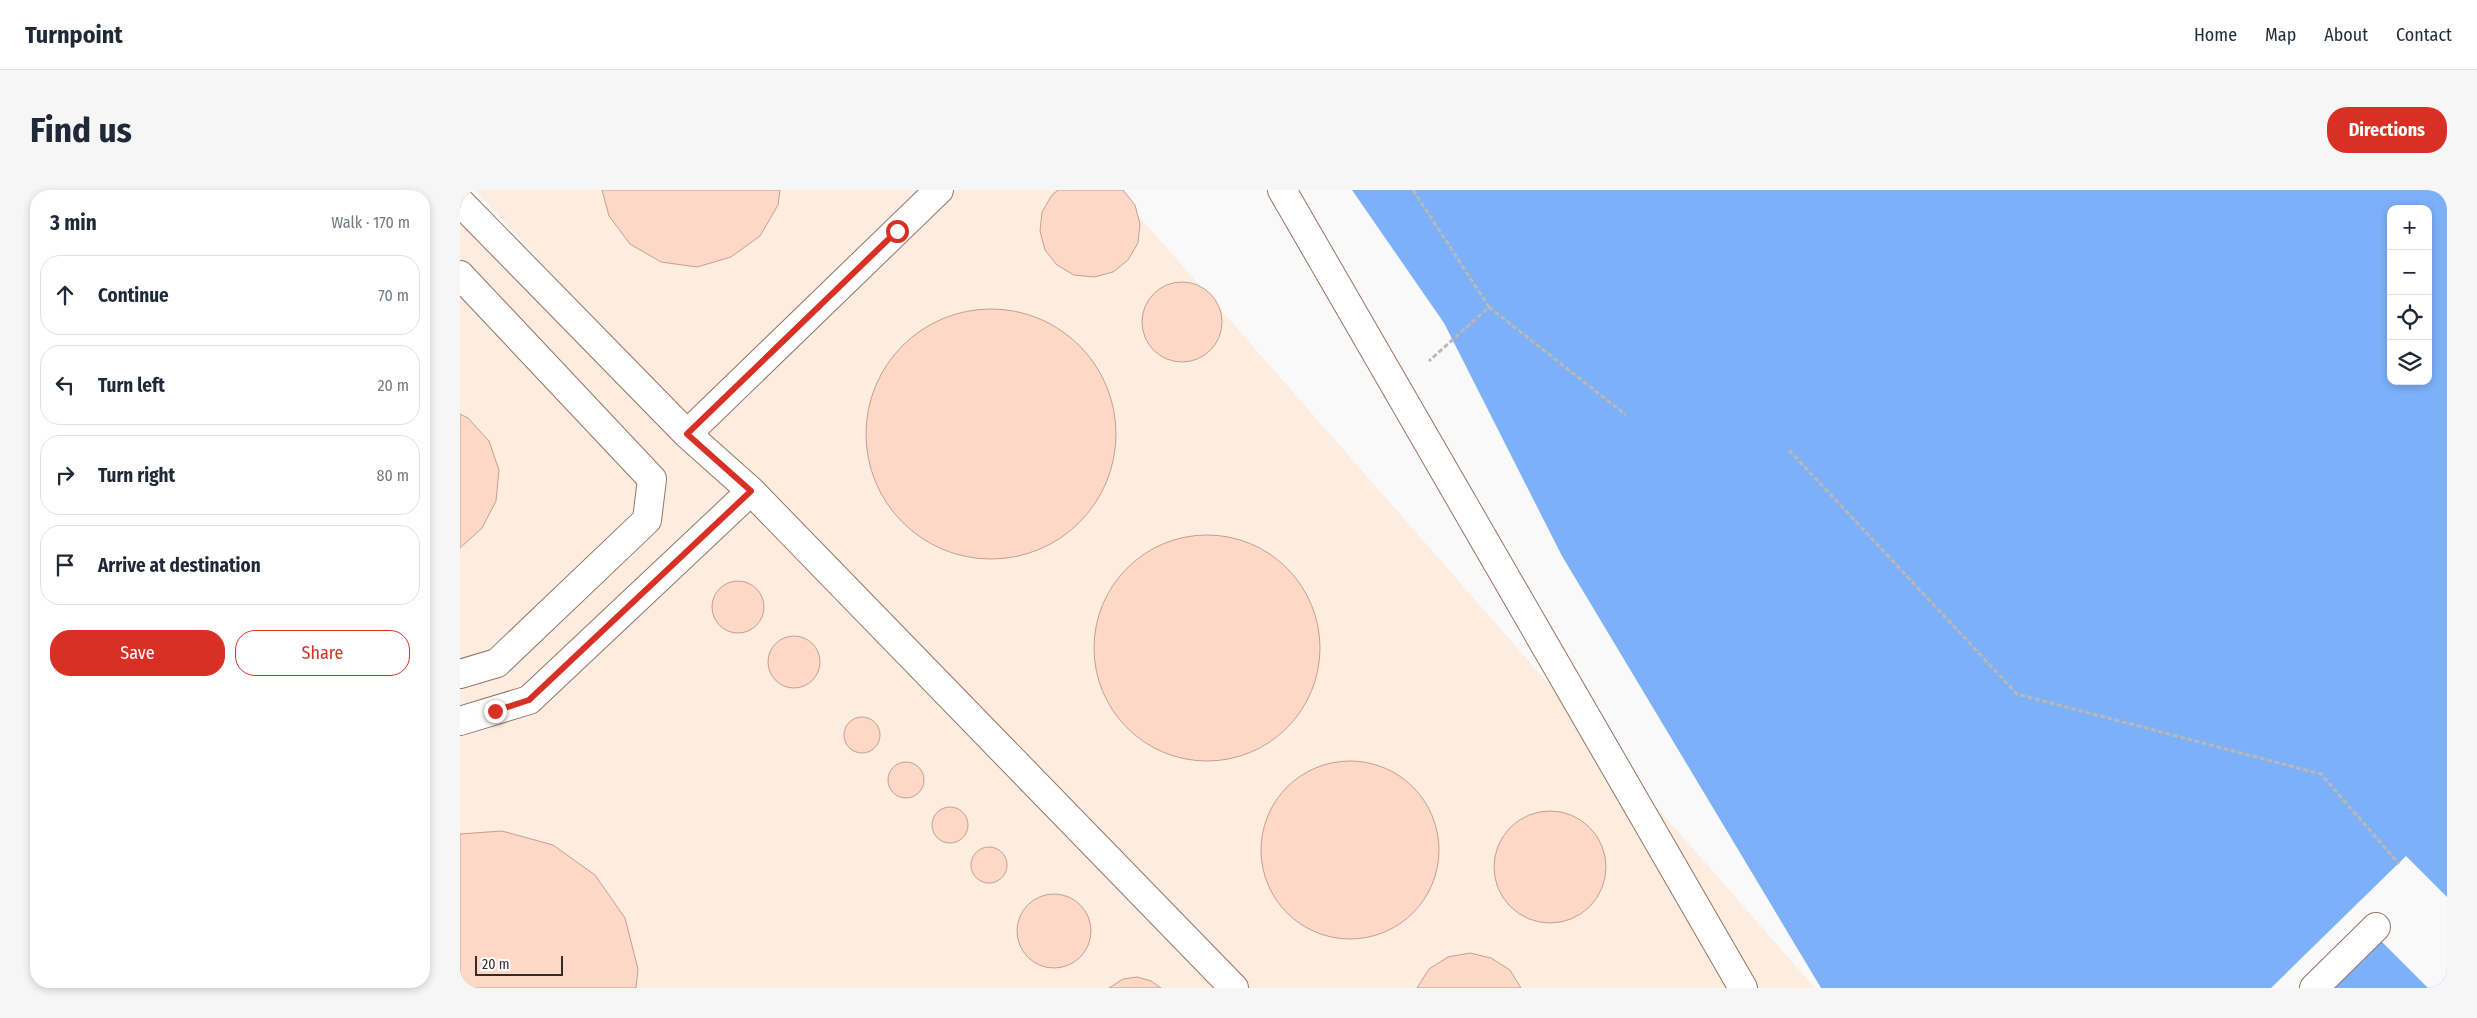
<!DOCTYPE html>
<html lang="en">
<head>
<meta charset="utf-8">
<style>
  body { margin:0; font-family:"Fira Sans Condensed",sans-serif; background:#f6f6f7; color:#1f2937 }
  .controls { position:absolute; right:15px; top:15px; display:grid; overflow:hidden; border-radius:10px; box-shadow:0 2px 8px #0003 }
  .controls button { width:45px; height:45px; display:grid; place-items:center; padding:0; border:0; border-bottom:1px solid #e0e1e3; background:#fff; color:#1f2937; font:25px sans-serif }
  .scale { position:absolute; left:15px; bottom:12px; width:88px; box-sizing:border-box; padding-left:5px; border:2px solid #392a24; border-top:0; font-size:14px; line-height:18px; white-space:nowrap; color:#392a24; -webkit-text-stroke:4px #fff; paint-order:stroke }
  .stop { position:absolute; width:15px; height:15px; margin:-11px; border:4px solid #d93025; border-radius:50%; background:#fff }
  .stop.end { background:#d93025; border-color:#fff; box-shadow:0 1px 5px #0008 }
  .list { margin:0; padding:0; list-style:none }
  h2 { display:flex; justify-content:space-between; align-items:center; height:65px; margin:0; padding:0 20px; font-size:21px }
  h2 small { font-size:16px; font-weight:400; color:#747a83 }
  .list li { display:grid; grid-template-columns:32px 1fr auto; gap:15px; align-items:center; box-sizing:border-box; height:80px; margin:0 10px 10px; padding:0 10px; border:1px solid #e0e1e3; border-radius:20px }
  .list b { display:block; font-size:19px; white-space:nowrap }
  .list em { font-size:16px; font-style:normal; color:#747a83 }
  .actions { display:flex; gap:10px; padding:15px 20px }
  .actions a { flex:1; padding:11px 0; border:1px solid #d93025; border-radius:20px; text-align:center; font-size:18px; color:#d93025 }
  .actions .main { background:#d93025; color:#fff }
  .icon { flex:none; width:28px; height:28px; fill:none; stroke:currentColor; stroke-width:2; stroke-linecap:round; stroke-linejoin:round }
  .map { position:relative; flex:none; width:1987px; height:798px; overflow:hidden; border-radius:20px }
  header { display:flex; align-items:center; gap:30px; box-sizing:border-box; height:70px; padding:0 25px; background:#fff; border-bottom:1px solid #e0e1e3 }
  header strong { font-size:24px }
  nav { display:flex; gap:28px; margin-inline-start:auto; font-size:18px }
  .intro { display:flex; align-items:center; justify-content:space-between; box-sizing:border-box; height:120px; padding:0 30px }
  h1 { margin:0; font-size:35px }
  .button { padding:12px 22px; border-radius:20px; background:#d93025; color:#fff; font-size:18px; font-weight:700 }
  main { display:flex; gap:30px; padding:0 30px }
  aside { flex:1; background:#fff; border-radius:20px; box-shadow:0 2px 8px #0003 }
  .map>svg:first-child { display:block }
  .industrial { fill:#fdece0 }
  .water { fill:#7cb0f8; fill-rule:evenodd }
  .pier { fill:#f9f9f9 }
  .building { fill:#fdd8c7; stroke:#c39f8e }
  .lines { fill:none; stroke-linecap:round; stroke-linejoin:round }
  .minor-casing { stroke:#967464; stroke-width:30 }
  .path { stroke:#bcb7b5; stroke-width:3; stroke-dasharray:5 2.5; stroke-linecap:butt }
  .minor { stroke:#fff; stroke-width:28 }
  .route { stroke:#d93025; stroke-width:6 }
</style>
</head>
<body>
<header>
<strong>Turnpoint</strong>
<nav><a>Home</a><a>Map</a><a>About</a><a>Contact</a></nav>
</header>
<div class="intro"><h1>Find us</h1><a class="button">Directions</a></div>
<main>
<aside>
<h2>3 min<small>Walk · 170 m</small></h2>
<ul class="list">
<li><svg class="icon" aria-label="ahead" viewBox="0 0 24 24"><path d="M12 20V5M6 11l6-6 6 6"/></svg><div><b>Continue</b></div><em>70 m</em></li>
<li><svg class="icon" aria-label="left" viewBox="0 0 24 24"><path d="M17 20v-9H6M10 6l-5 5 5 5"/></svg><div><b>Turn left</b></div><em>20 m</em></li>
<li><svg class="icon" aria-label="right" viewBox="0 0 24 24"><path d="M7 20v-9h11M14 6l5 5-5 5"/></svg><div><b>Turn right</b></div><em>80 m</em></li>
<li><svg class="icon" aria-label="arrive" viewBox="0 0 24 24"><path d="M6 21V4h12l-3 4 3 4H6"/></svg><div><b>Arrive at destination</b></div></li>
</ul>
<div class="actions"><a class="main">Save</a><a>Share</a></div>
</aside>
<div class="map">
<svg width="1987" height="798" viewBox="0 0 1987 798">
  <rect width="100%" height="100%" fill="#f9f9f9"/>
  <path class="industrial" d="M 0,0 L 9,0 L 285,307 L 291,301 L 15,0 L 656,0 L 1355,798 L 0,798 Z"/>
  <path class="water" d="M 892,0 L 1987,0 L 1987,798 L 1361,798 L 1102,366 L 984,133 ZM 1931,19 L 1968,19 L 1968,191 L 1931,191 Z"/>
  <path class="pier" d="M 1946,666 L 1987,707 L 1987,798 L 1968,798 L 1913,743 L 1856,798 L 1811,798 Z"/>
  <path class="building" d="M 142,0 L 320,0 L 318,15 L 300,46 L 271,67 L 237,77 L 201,72 L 170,54 L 149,26 Z
    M 598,0 L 663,0 L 675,15 L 680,34 L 678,53 L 668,70 L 653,82 L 634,87 L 614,85 L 597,75 L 585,60 L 580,41 L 582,22 L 592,5 Z
    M682 132a40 40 0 1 1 80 0a40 40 0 1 1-80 0Z
    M406 244a125 125 0 1 1 250 0a125 125 0 1 1-250 0Z
    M 0,224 L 8,228 L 29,251 L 39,280 L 36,311 L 22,338 L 0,358 Z
    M634 458a113 113 0 1 1 226 0a113 113 0 1 1-226 0Z
    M252 417a26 26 0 1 1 52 0a26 26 0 1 1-52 0Z
    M308 472a26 26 0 1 1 52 0a26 26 0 1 1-52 0Z
    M384 545a18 18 0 1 1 36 0a18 18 0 1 1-36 0Z
    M801 660a89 89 0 1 1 178 0a89 89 0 1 1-178 0Z
    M428 590a18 18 0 1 1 36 0a18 18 0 1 1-36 0Z
    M472 635a18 18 0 1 1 36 0a18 18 0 1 1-36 0Z
    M1034 677a56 56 0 1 1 112 0a56 56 0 1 1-112 0Z
    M 42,641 L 93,655 L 135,685 L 165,728 L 178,779 L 176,798 L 0,798 L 0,644 Z
    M511 675a18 18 0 1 1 36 0a18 18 0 1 1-36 0Z
    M557 741a37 37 0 1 1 74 0a37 37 0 1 1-74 0Z
    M 1010,763 L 1031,768 L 1050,780 L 1061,798 L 957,798 L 969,779 L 988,767 Z
    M 677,787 L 691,791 L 701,798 L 649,798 L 663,789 Z"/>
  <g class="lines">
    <g class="minor-casing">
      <path id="minor" d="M 822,0 L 1283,798
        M 0,12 L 227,244 L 291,301 L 774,798
        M 0,85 L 192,289 L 187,330 L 37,473 L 0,484
        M 227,244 L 479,0
        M 0,531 L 69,510 L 291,301
        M 1854,798 L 1916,737"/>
    </g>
    <path class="path" d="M 953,0 L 1029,117 L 969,171
      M 1029,117 L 1166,225
      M 1329,260 L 1557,504 L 1861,584 L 1939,674"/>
    <use href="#minor" class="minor"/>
  </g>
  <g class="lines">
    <path class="route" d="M 35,521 L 69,510 L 291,301 L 227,244 L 437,41"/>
  </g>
</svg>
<div class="controls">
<button>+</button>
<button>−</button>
<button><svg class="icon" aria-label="locate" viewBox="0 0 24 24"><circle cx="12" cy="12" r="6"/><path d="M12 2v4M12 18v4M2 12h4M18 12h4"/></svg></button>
<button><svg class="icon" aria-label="layers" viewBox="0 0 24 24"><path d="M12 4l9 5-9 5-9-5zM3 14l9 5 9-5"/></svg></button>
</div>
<div class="scale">20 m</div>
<div class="stop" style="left:437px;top:41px"></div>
<div class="stop end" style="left:35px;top:521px"></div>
</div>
</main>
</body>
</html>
